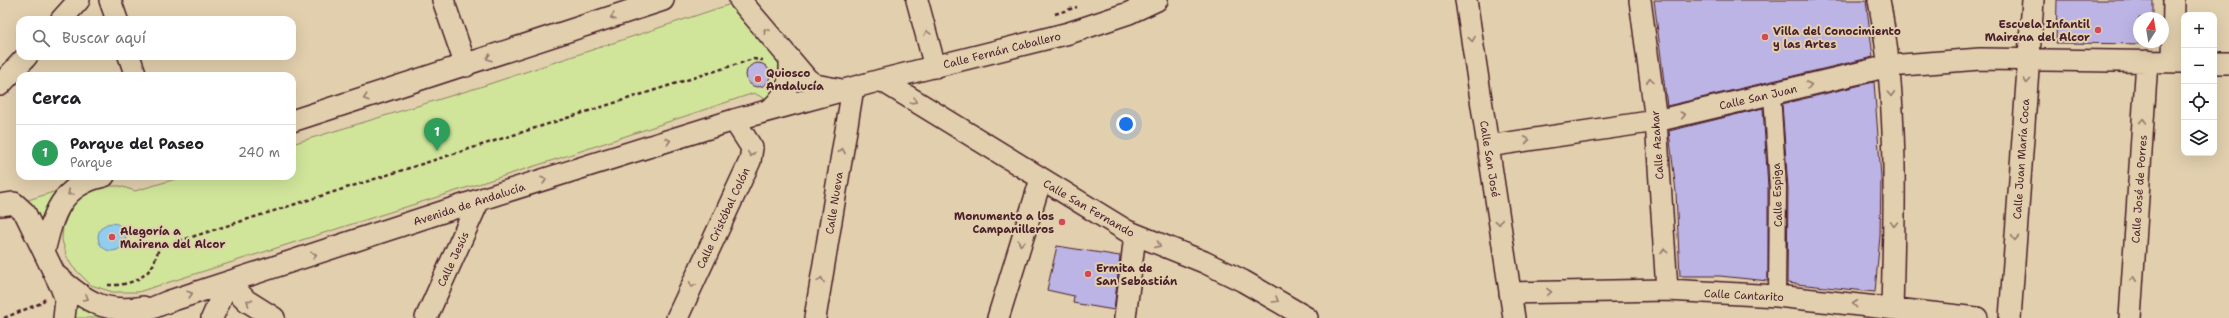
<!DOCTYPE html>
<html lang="es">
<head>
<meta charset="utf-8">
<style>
  body { margin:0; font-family:"Shantell Sans",sans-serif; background:#f6f6f6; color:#202124 }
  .controls { position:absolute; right:12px; top:12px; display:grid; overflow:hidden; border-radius:8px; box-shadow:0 4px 16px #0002 }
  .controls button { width:36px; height:36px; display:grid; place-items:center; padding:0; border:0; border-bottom:1px solid #e0e0e0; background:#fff; color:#202124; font:20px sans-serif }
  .compass { position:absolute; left:2133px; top:12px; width:36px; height:36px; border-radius:50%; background:#fff; box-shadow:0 4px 16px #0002; rotate:12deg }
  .you { position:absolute; left:1126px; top:124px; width:14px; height:14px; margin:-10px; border:3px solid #fff; border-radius:50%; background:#1a73e8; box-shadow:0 0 0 6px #1a73e833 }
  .badge { display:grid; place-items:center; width:26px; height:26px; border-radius:50%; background:#111827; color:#fff; font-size:13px; font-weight:700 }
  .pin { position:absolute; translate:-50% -33px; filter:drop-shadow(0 1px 2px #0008) }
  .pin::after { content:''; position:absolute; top:21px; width:14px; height:12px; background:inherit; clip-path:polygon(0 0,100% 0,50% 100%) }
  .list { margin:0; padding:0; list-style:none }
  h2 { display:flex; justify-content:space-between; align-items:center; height:52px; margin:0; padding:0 16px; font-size:17px }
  h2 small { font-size:13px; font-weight:400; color:#757577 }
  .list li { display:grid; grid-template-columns:26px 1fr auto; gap:12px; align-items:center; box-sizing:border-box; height:56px; padding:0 16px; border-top:1px solid #e0e0e0 }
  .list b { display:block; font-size:15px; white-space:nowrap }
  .list p { margin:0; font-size:13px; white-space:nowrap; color:#757577 }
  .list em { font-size:13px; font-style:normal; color:#757577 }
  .icon { flex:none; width:22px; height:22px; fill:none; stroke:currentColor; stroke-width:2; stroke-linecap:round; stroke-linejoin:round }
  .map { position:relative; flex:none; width:2229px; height:318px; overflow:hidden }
  .search { position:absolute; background:#fff; box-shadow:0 4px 16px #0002; left:16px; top:16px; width:280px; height:44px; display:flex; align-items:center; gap:10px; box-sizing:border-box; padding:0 14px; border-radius:12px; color:#757577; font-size:15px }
  .panel { position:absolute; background:#fff; box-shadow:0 4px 16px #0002; left:16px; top:72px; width:280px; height:108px; border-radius:12px }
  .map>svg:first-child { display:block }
  .green { fill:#d0e59a; stroke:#8d8262 }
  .water { fill:#91ccf1; stroke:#7587a2 }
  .building { fill:#bcb4e5; stroke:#4a1f2b }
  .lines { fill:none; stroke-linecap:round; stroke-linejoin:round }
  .pedestrian-casing { stroke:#4a1f2b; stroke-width:19 }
  .minor-casing { stroke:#4a1f2b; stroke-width:24 }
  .path { stroke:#4a1f2b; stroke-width:2.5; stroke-dasharray:4 3; stroke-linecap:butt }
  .pedestrian { stroke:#e1cfad; stroke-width:16 }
  .minor { stroke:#e1cfad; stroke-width:21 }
  .oneway { stroke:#96776c }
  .poi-dot { fill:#d1495b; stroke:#e1cfad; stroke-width:1.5 }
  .labels { text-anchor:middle; stroke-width:4; stroke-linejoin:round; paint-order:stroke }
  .poi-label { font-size:11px; font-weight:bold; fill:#4a1f2b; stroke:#e1cfad; text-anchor:start }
  .street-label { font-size:11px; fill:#4a1f2b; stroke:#e1cfad }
</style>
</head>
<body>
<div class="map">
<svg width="2229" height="318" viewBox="0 0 2229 318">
  <rect width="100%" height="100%" fill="#e1cfad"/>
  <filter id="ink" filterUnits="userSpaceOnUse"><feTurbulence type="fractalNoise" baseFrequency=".025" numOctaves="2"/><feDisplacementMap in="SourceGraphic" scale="8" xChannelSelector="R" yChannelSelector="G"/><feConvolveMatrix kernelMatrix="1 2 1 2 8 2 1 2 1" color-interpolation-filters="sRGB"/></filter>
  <g filter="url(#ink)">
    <path class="green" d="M 734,3 L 778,59 L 784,74 L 767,100 L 754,93 L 560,158 L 138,292 L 113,292 L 91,285 L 72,266 L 67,257 L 62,240 L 63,227 L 71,207 L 85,194 L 100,187 L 108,186 L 120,186 L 135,191 L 186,176 L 292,176 L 292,144 L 480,87 Z
      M 66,188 L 43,232 L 22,202 Z
      M 76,299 L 114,318 L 73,318 Z"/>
    <path class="water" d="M98 237a14 14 0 1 1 28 0a14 14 0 1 1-28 0Z"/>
    <path class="building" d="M 1654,0 L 1866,0 L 1873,57 L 1667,106 Z
      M 2057,0 L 2153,0 L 2153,18 L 2139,18 L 2139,42 L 2153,42 L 2153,44 L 2056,43 Z
      M746 75a12 12 0 1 1 24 0a12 12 0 1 1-24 0Z
      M 1874,82 L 1881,177 L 1880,236 L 1875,292 L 1787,283 L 1788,188 L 1782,104 Z
      M 1763,108 L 1768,188 L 1768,281 L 1720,276 L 1680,276 L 1676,192 L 1669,131 Z
      M 1057,246 L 1120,256 L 1114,310 L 1073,303 L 1074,296 L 1047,290 Z"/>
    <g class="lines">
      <g class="pedestrian-casing">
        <path id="pedestrian" d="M 1772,94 L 1778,188 L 1777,296"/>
      </g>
      <g class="minor-casing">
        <path id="minor" d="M 110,0 L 117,20
          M 443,0 L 466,66
          M 740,0 L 807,79 L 815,85 L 842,90
          M 917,0 L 935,67
          M 1466,0 L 1514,318
          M 1640,0 L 1656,121 L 1667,290
          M 1879,0 C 1898,101 1895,205 1892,308
          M 61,20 L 79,0
          M 129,56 L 136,76
          M 2173,62 L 2174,0
          M 2214,63 L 2229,63
          M 881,80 L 1127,231 L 1204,262 L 1243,281 L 1307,318
          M 0,85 L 27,56
          M 771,109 C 786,95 791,82 790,62
          M 292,121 L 663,0
          M 1488,146 L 1656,121 L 1889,66 L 1980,59 L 2184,62
          M 0,205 L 14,203 L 25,213 L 61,287 L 66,300 L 64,318
          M 44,252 C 53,214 61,185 104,176
          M 57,276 C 85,301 105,314 143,307
          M 1510,293 L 1667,290 L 1777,296 L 1977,318
          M 128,318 L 167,302 L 488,197 L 734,120 L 881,80 L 1069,33 L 1129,13 L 1157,0
          M 212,318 L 228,282 L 247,301 L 274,318
          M 426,318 L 479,200
          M 677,318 L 750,161 L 752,148 L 734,120
          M 815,318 L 853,88
          M 998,318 L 1041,179
          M 1125,318 L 1135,235
          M 2010,318 L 2033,0
          M 2130,318 L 2147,61"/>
      </g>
      <path class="path" d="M 1055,14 L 1077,7
        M 108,285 C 125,286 144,280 153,265 C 156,259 157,252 160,247 L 753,59 L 763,60
        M 4,318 L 41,303 L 45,299"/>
      <use href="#pedestrian" class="pedestrian"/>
      <use href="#minor" class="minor"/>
    </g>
    <defs><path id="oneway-chevron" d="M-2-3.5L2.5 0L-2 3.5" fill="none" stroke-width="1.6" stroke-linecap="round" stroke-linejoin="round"/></defs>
    <g class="oneway">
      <use href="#oneway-chevron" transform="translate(613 17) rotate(162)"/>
      <use href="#oneway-chevron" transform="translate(766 31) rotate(-129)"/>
      <use href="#oneway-chevron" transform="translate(927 33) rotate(-105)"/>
      <use href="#oneway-chevron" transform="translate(1472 39) rotate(81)"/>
      <use href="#oneway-chevron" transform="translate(489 58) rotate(162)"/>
      <use href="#oneway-chevron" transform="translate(1650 80) rotate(-97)"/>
      <use href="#oneway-chevron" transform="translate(2027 81) rotate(94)"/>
      <use href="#oneway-chevron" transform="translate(1809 85) rotate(-14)"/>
      <use href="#oneway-chevron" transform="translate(1891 94) rotate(87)"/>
      <use href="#oneway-chevron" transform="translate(366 98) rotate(162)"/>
      <use href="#oneway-chevron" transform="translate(914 101) rotate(32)"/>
      <use href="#oneway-chevron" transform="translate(1683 115) rotate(-13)"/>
      <use href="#oneway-chevron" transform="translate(2143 121) rotate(-86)"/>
      <use href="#oneway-chevron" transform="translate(1527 140) rotate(-8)"/>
      <use href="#oneway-chevron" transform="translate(668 141) rotate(-17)"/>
      <use href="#oneway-chevron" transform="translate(842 151) rotate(-81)"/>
      <use href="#oneway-chevron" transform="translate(751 154) rotate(97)"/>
      <use href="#oneway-chevron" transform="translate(544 180) rotate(-17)"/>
      <use href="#oneway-chevron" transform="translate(70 193) rotate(138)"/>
      <use href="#oneway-chevron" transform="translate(1499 222) rotate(82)"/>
      <use href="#oneway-chevron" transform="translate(1894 224) rotate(91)"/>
      <use href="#oneway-chevron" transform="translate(2015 238) rotate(94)"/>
      <use href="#oneway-chevron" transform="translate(1021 243) rotate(107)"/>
      <use href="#oneway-chevron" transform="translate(1158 245) rotate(23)"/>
      <use href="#oneway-chevron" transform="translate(1664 251) rotate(-94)"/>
      <use href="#oneway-chevron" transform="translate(314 255) rotate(-18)"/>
      <use href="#oneway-chevron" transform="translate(2133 279) rotate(-86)"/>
      <use href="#oneway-chevron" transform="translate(821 280) rotate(-81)"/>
      <use href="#oneway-chevron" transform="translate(692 285) rotate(115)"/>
      <use href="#oneway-chevron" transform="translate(1549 292) rotate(-1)"/>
      <use href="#oneway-chevron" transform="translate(190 294) rotate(-18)"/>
      <use href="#oneway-chevron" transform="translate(86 298) rotate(31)"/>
      <use href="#oneway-chevron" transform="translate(1276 300) rotate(30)"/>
      <use href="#oneway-chevron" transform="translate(249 302) rotate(-144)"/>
      <use href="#oneway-chevron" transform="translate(1855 304) rotate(-174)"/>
    </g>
  </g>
  <g class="poi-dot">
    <circle cx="2098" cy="30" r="4"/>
    <circle cx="1765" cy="37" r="4"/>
    <circle cx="758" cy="79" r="4"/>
    <circle cx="1062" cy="222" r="4"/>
    <circle cx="112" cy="237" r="4"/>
    <circle cx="1088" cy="274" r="4"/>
  </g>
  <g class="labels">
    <g class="poi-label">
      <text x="2090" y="28" text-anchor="end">Escuela Infantil<tspan x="2090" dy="13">Mairena del Alcor</tspan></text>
      <text x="1773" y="35">Villa del Conocimiento<tspan x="1773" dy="13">y las Artes</tspan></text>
      <text x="766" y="77">Quiosco<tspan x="766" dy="13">Andalucía</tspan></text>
      <text x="1054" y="220" text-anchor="end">Monumento a los<tspan x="1054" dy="13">Campanilleros</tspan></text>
      <text x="120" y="235">Alegoría a<tspan x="120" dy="13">Mairena del Alcor</tspan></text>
      <text x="1096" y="272">Ermita de<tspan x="1096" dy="13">San Sebastián</tspan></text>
    </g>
    <g class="street-label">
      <text transform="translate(1002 50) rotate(-14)" y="4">Calle Fernán Caballero</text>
      <text transform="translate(1758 97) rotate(-13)" y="4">Calle San Juan</text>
      <text transform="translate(1657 145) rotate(-94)" y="4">Calle Azahar</text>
      <text transform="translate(1490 159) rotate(81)" y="4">Calle San José</text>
      <text transform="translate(2021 159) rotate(-86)" y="4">Calle Juan María Coca</text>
      <text transform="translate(2139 189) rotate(-86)" y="4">Calle José de Porres</text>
      <text transform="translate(1777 195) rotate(-92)" y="4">Calle Espiga</text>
      <text transform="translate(834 203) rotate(-81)" y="4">Calle Nueva</text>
      <text transform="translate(469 204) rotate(-18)" y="4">Avenida de Andalucía</text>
      <text transform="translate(1089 208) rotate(30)" y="4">Calle San Fernando</text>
      <text transform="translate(723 218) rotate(-65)" y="4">Calle Cristóbal Colón</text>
      <text transform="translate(453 259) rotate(-65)" y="4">Calle Jesús</text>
      <text transform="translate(1744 295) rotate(3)" y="4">Calle Cantarito</text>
    </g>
  </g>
</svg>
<div class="controls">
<button>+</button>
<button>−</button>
<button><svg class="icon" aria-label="locate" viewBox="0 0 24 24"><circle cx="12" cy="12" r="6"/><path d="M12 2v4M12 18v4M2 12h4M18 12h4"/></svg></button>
<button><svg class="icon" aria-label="layers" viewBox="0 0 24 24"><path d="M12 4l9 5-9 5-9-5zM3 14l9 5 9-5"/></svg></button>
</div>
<svg class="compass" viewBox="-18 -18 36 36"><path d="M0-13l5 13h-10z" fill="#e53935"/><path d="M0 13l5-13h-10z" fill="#757577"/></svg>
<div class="you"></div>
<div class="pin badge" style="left:437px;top:151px;background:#2e9e5b">1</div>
<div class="search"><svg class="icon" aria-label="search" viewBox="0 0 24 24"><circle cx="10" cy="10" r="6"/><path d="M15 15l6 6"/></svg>Buscar aquí</div>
<section class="panel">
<h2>Cerca<small></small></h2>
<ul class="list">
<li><span class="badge" style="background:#2e9e5b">1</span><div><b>Parque del Paseo</b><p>Parque</p></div><em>240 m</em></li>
</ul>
</section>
</div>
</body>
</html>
